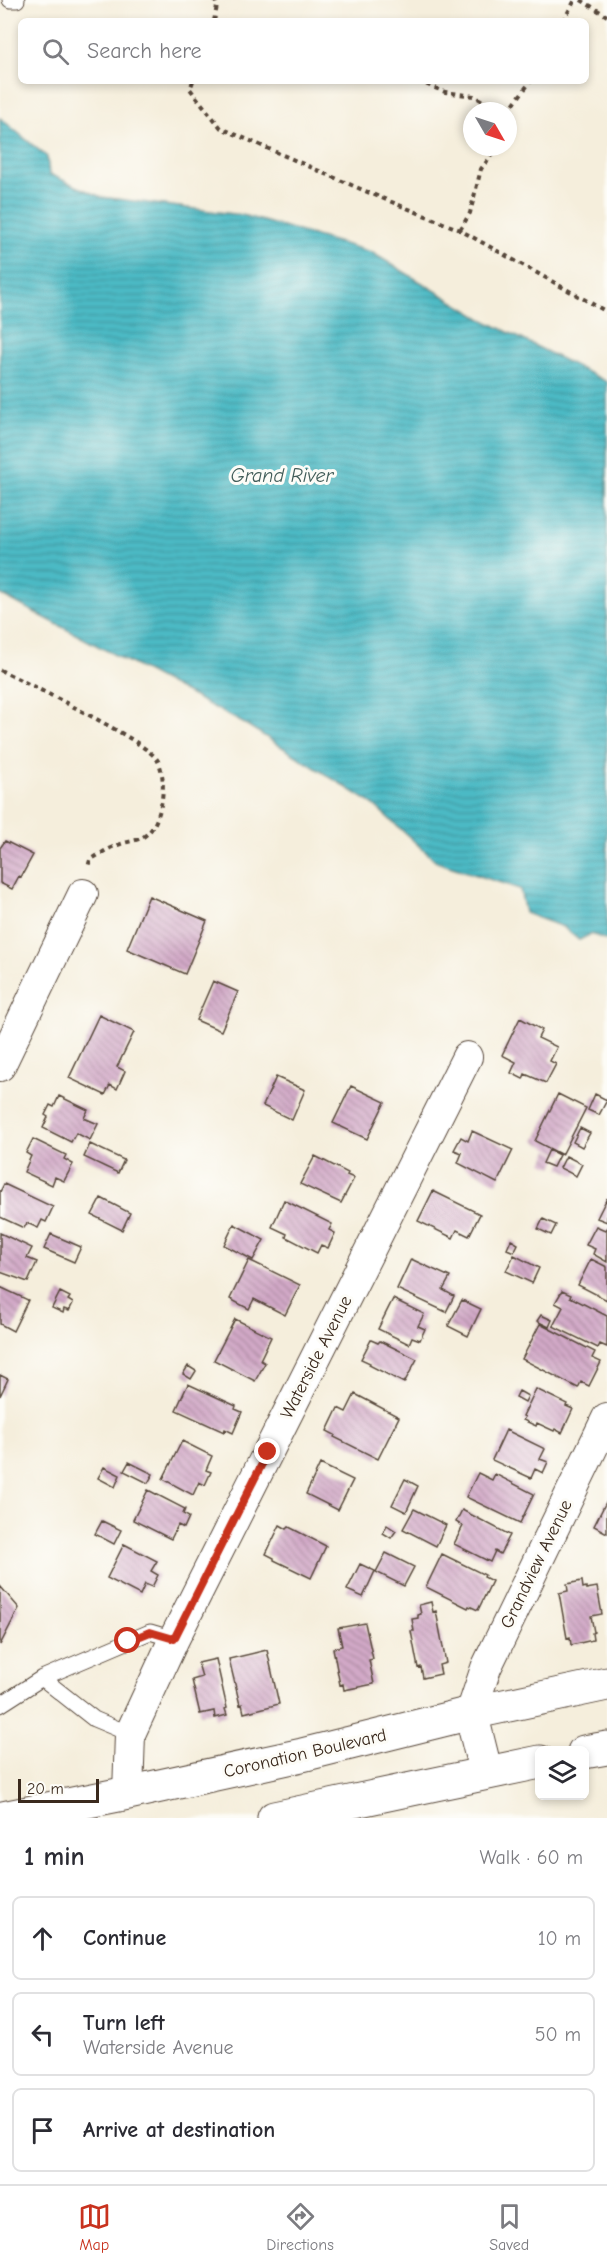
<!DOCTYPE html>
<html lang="en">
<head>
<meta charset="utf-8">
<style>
  body { margin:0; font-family:"Comic Neue",sans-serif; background:#f2f2f3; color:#2b2b33 }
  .controls { position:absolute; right:18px; bottom:18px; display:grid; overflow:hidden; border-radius:9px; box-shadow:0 3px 9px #0003 }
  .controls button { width:54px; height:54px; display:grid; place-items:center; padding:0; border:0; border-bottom:2px solid #e1e1e2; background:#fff; color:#2b2b33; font:30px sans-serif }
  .compass { position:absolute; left:463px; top:102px; width:54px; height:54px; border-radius:50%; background:#fff; box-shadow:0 3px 9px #0003; rotate:129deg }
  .scale { position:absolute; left:18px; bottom:15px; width:81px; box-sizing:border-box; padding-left:6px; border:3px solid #3b2a1e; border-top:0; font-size:16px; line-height:21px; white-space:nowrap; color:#3b2a1e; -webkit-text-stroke:4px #fdfcf7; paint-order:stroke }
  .stop { position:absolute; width:18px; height:18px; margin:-14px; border:4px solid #c8321e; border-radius:50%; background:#fff }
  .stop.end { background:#c8321e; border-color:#fff; box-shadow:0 2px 6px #0008 }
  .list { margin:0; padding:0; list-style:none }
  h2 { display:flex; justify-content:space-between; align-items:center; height:78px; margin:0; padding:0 24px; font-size:26px }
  h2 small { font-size:20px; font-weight:400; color:#7c7c81 }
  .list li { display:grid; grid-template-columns:39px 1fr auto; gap:18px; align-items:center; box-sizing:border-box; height:84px; margin:0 12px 12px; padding:0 12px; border:2px solid #e1e1e2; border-radius:9px }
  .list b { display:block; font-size:22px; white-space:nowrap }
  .list p { margin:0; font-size:20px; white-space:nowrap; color:#7c7c81 }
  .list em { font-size:20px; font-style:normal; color:#7c7c81 }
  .icon { flex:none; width:33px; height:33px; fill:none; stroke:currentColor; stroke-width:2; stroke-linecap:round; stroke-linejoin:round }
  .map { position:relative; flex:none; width:607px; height:1818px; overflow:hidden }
  .search { position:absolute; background:#fff; box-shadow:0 3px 9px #0003; left:18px; right:18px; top:18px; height:66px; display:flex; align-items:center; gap:15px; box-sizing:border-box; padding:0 21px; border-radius:9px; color:#7c7c81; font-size:22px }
  .sheet { height:366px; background:#fff }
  nav { display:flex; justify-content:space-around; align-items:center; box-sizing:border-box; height:84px; border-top:2px solid #e1e1e2; background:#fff; font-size:16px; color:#7c7c81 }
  nav a { display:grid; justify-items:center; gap:3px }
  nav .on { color:#c8321e }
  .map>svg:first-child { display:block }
  .water { fill:url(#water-rules); stroke:#447272; stroke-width:1.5 }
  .building { fill:url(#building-back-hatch) }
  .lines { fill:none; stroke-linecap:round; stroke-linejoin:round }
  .service-casing { stroke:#57473a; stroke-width:17 }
  .minor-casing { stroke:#57473a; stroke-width:32 }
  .secondary-casing { stroke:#57473a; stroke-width:35 }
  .path { stroke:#57473a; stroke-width:4; stroke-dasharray:4.5 4.5; stroke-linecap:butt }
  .service { stroke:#fff; stroke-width:15 }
  .minor { stroke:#fff; stroke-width:30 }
  .secondary { stroke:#fff; stroke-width:33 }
  .route { stroke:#c8321e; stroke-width:8 }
  .labels { text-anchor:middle; stroke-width:6; stroke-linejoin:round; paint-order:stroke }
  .street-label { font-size:18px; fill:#3b2a1e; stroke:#fdfcf7 }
  .water-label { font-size:20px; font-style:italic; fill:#415c58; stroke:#fdfcf7 }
</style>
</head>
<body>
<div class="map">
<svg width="607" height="1818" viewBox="0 0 607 1818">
  <defs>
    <pattern id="water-rules" width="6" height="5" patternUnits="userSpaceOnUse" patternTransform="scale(1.5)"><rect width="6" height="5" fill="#4cbac5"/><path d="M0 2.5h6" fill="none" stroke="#40979f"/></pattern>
    <pattern id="building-back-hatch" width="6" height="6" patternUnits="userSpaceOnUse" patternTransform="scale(1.5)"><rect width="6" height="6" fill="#d2a9c7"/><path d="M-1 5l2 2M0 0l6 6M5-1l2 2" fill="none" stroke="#ac8aa1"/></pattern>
  </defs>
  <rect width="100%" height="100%" fill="#fdfcf7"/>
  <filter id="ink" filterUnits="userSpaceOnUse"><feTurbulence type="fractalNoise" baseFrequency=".0167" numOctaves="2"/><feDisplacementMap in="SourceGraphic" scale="12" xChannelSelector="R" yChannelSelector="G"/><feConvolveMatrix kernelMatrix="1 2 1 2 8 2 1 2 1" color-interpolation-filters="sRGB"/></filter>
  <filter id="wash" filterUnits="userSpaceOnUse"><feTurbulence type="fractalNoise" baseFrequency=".008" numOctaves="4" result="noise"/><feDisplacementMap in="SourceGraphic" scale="24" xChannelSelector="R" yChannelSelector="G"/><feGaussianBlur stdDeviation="1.35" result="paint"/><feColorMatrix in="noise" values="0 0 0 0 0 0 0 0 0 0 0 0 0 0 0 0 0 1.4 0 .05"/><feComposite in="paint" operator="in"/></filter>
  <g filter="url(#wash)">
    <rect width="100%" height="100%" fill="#f5eedc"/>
    <path class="water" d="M 0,118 L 47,157 L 49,174 L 101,197 L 242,215 L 371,252 L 482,319 L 607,382 L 607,940 L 591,934 L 579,940 L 563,927 L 525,913 L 520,889 L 437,862 L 373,804 L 247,725 L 0,594 Z"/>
    <g id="blocks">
      <path class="building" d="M 5,841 L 33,855 L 21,877 L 19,876 L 12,889 L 0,883 L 0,848 Z
        M 149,896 L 207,921 L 185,974 L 127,949 Z
        M 213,981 L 238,992 L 221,1031 L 196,1020 Z
        M 99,1015 L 134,1032 L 117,1067 L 125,1071 L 117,1089 L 110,1085 L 105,1095 L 69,1078 Z
        M 520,1018 L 542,1030 L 538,1038 L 557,1047 L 550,1061 L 556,1064 L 546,1083 L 525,1074 L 523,1079 L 511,1073 L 516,1062 L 502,1055 Z
        M 276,1077 L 305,1090 L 292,1120 L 263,1106 Z
        M 351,1086 L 385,1102 L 367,1139 L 333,1123 Z
        M 558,1094 L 586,1108 L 562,1155 L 535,1141 Z
        M 595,1094 L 607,1100 L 599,1115 L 588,1110 Z
        M 59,1096 L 88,1110 L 84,1118 L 98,1124 L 90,1140 L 76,1133 L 71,1142 L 43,1128 L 48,1117 L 45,1115 L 50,1105 L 54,1107 Z
        M 580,1128 L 590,1133 L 582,1147 L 573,1142 Z
        M 472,1131 L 513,1150 L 497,1183 L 458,1163 L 462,1153 L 454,1150 L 461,1137 L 468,1141 Z
        M 33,1139 L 66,1155 L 64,1159 L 73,1164 L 64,1181 L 55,1177 L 52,1185 L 24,1172 L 31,1156 L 26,1153 Z
        M 90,1144 L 124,1160 L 118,1173 L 84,1157 Z
        M 549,1150 L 559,1155 L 553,1167 L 543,1163 Z
        M 315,1156 L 348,1173 L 347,1175 L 354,1178 L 341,1203 L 300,1184 Z
        M 566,1156 L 582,1164 L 576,1176 L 560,1168 Z
        M 4,1184 L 53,1207 L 46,1222 L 42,1220 L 38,1228 L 27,1223 L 24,1228 L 0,1217 L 0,1192 Z
        M 433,1191 L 480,1214 L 469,1236 L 457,1230 L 453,1238 L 418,1221 Z
        M 101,1198 L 130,1213 L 122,1230 L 92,1215 Z
        M 607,1198 L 607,1222 L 597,1218 Z
        M 284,1200 L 332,1224 L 329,1230 L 335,1233 L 328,1248 L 321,1245 L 317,1253 L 286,1237 L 287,1234 L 272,1227 Z
        M 543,1219 L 556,1225 L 551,1235 L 538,1229 Z
        M 234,1224 L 264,1240 L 253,1260 L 224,1245 Z
        M 596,1226 L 605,1230 L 607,1227 L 607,1262 L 593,1254 L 595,1249 L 586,1245 Z
        M 0,1233 L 32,1248 L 27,1258 L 37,1262 L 28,1282 L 0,1272 Z
        M 51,1234 L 81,1247 L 74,1262 L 44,1249 Z
        M 511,1240 L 518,1244 L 514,1252 L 507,1249 Z
        M 514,1255 L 539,1268 L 532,1283 L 506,1271 Z
        M 411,1259 L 450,1277 L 443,1290 L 454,1296 L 446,1312 L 397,1289 Z
        M 591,1259 L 607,1267 L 607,1300 L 578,1285 Z
        M 249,1260 L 300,1285 L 285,1315 L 254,1299 L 249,1309 L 230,1299 Z
        M 0,1287 L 28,1300 L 13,1331 L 0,1324 Z
        M 562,1291 L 571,1295 L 570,1297 L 607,1316 L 607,1347 L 600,1344 L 598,1348 L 553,1326 L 563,1307 L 555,1303 Z
        M 60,1292 L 70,1297 L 68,1300 L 73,1303 L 69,1311 L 64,1309 L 63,1313 L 52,1308 Z
        M 393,1299 L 424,1314 L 418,1326 L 425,1329 L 420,1340 L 412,1337 L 409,1344 L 378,1329 Z
        M 462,1300 L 481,1309 L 468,1336 L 448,1326 Z
        M 541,1315 L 552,1320 L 549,1327 L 537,1321 Z
        M 235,1319 L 271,1337 L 260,1360 L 265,1363 L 255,1381 L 214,1360 Z
        M 540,1324 L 595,1352 L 592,1358 L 601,1362 L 589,1386 L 581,1382 L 578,1388 L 522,1359 Z
        M 371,1340 L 378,1343 L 380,1341 L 417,1359 L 404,1383 L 369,1365 L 370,1363 L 361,1359 Z
        M 188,1366 L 196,1371 L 191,1379 L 183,1374 Z
        M 0,1375 L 8,1379 L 0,1396 Z
        M 188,1384 L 236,1406 L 235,1409 L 242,1412 L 233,1433 L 225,1429 L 224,1432 L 176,1410 Z
        M 536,1389 L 567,1404 L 566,1406 L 573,1409 L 562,1433 L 555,1429 L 554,1431 L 537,1423 L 536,1426 L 523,1420 L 525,1417 L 523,1416 Z
        M 519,1391 L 528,1396 L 525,1402 L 516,1397 Z
        M 355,1394 L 399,1417 L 378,1459 L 334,1437 L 335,1435 L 327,1431 L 338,1408 L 346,1412 Z
        M 506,1430 L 545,1449 L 540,1459 L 548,1462 L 543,1473 L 535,1469 L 531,1478 L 492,1460 Z
        M 182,1441 L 212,1456 L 206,1470 L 211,1472 L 205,1485 L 199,1482 L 193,1495 L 163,1479 Z
        M 129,1462 L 153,1474 L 148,1483 L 124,1471 Z
        M 320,1464 L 353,1480 L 338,1510 L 306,1494 Z
        M 104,1467 L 120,1475 L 115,1487 L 98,1478 Z
        M 478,1473 L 492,1480 L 495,1474 L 534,1494 L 520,1523 L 466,1497 Z
        M 405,1479 L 418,1486 L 406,1512 L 392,1505 Z
        M 148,1490 L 185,1509 L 183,1514 L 189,1517 L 184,1528 L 178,1525 L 171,1539 L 133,1520 Z
        M 607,1500 L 607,1533 L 594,1526 Z
        M 414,1509 L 446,1525 L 436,1546 L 403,1529 Z
        M 462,1510 L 510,1535 L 500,1554 L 495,1551 L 490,1562 L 454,1544 L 463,1526 L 456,1522 Z
        M 102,1521 L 121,1530 L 114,1544 L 95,1534 Z
        M 280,1525 L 287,1529 L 289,1527 L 326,1546 L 311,1578 L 274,1560 L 274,1558 L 266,1554 Z
        M 387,1525 L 396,1531 L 391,1538 L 383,1533 Z
        M 124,1544 L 157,1561 L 151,1571 L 158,1575 L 152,1587 L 145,1584 L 140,1595 L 107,1578 Z
        M 386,1553 L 414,1567 L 404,1586 L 376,1572 Z
        M 442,1554 L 485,1575 L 484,1577 L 492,1581 L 478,1610 L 469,1606 L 468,1608 L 426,1587 Z
        M 360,1564 L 375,1571 L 363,1597 L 347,1590 Z
        M 582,1581 L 583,1588 L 586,1587 L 586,1589 L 597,1587 L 602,1614 L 591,1616 L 594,1632 L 592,1633 L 593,1640 L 571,1645 L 570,1637 L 567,1638 L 559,1593 L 568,1591 L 567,1584 Z
        M 0,1586 L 19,1608 L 0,1645 Z
        M 431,1602 L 433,1612 L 436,1611 L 446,1663 L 439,1665 L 441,1674 L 423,1678 L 421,1667 L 418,1668 L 411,1631 L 414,1631 L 412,1619 L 418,1618 L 418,1615 L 421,1614 L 419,1605 Z
        M 365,1623 L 373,1659 L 369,1660 L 374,1684 L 344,1690 L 343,1684 L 340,1685 L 333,1648 L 342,1646 L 338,1628 Z
        M 267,1650 L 279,1704 L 244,1713 L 242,1704 L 240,1705 L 229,1659 Z
        M 216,1659 L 227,1708 L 225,1709 L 227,1715 L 215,1718 L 214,1711 L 200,1714 L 192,1680 L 202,1677 L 198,1663 Z"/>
    </g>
  </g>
  <g filter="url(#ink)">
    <use href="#blocks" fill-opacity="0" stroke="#57473a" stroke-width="1.5"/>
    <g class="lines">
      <g class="service-casing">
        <path id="service" d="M 10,0 L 17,0
          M 42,1678 L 94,1719 L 130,1734
          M 0,1705 L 42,1678 L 150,1632 L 174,1639"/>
      </g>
      <g class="minor-casing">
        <path id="minor" d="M 0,1066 L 83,894
          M 471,1713 L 486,1668 L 607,1418
          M 128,1793 L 130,1734 L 174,1639 L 467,1057"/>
      </g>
      <g class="secondary-casing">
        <path id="secondary" d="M 471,1713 L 486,1773
          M 584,1752 L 607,1748
          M 3,1818 L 128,1793 L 302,1755 L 471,1713 L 607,1684
          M 274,1818 L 540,1762"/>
      </g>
      <path class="path" d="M 581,0 L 607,16
        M 214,21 L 217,6 L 215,0
        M 563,21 L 575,0
        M 193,81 L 190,89 L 221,128 L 372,194 L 458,229 L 607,312
        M 418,81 L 445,92 L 474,96 L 501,111
        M 508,111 L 531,81
        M 460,230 L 470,213 L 481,169 L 498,147
        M 0,670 C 26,683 148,741 158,761 C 167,779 163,815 150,831 C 141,842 130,840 118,845 C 108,848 99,855 90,860 L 88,867"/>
      <use href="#service" class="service"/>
      <use href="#minor" class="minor"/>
      <use href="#secondary" class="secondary"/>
    </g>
  </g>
  <g class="lines" filter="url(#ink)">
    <path class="route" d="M 128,1641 L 150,1632 L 174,1639 L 268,1452"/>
  </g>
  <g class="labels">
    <g class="street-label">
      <text transform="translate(316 1357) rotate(-63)" y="6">Waterside Avenue</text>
      <text transform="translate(536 1564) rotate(-64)" y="6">Grandview Avenue</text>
      <text transform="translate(305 1753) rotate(-13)" y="6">Coronation Boulevard</text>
    </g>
    <g class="water-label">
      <text x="282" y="482">Grand River</text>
    </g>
  </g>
</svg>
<div class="controls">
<button><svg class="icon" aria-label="layers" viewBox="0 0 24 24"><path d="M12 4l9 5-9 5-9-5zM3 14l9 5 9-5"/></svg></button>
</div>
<svg class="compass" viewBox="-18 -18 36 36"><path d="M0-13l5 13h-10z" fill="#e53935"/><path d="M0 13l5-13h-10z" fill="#7c7c81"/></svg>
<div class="scale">20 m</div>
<div class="stop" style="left:128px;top:1641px"></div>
<div class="stop end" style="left:268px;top:1452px"></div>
<div class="search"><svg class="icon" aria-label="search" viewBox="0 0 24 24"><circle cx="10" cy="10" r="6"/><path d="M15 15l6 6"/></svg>Search here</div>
</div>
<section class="sheet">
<h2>1 min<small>Walk · 60 m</small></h2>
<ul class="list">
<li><svg class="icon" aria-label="ahead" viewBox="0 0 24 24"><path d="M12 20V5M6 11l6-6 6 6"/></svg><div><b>Continue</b></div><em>10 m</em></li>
<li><svg class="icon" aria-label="left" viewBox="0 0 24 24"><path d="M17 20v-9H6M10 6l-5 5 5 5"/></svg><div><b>Turn left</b><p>Waterside Avenue</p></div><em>50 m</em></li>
<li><svg class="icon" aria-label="arrive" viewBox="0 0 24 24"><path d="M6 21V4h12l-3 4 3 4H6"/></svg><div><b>Arrive at destination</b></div></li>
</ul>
</section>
<nav>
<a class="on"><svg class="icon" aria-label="map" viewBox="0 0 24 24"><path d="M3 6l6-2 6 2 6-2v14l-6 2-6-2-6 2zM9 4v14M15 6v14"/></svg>Map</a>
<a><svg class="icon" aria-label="directions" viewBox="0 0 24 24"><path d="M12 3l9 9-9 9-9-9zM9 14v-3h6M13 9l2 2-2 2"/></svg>Directions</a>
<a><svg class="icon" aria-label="saved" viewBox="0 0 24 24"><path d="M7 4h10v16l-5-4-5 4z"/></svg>Saved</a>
</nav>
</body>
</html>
